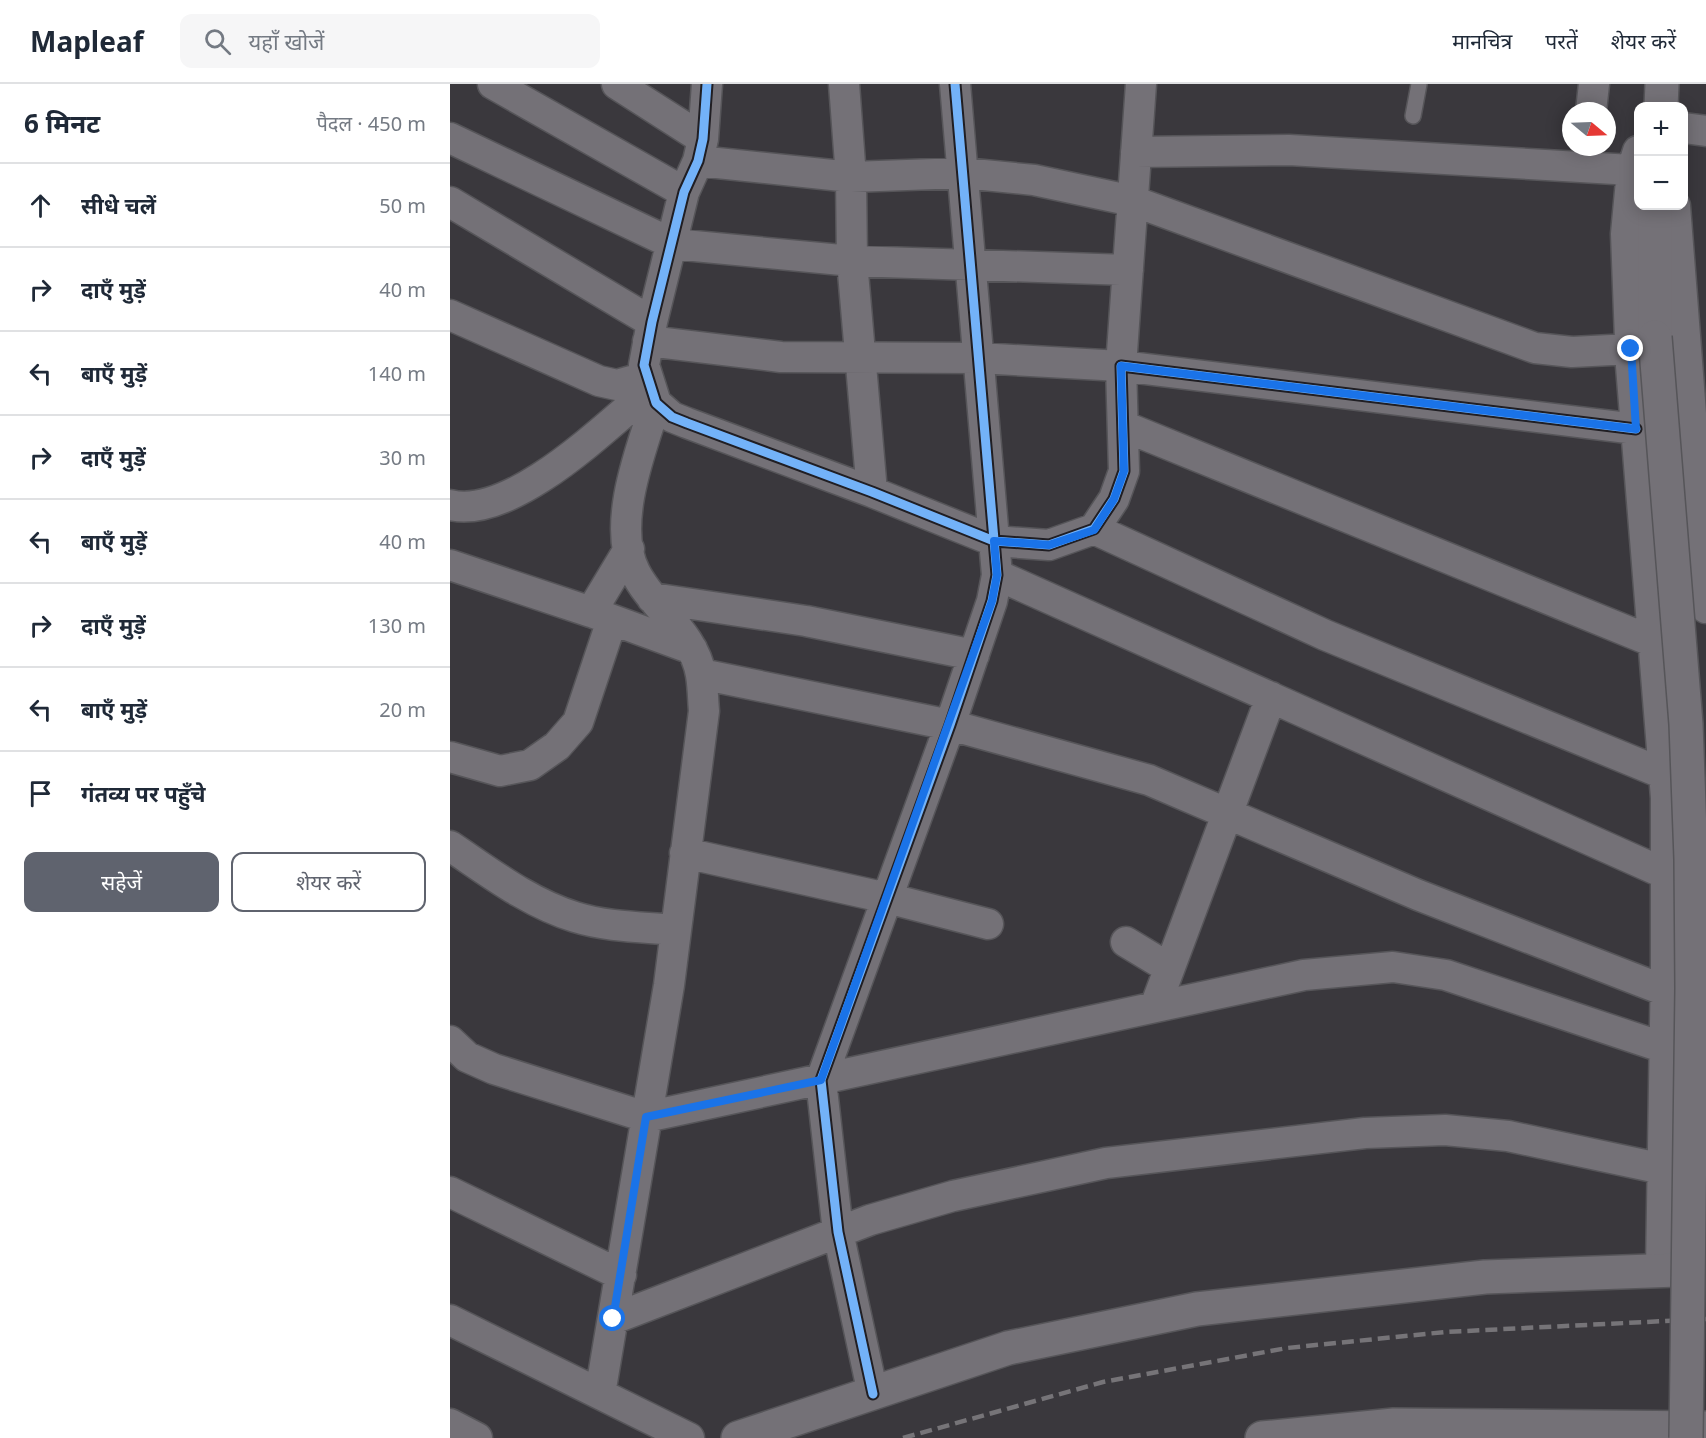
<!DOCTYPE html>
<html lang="hi">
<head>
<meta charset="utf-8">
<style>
  body { margin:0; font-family:"Noto Sans","Noto Sans Devanagari",sans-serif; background:#f6f6f7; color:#1f2937 }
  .controls { position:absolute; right:18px; top:18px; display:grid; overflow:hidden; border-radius:12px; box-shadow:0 3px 15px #0003 }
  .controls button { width:54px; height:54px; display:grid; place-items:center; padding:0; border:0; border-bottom:2px solid #e0e1e3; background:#fff; color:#1f2937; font:30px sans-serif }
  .compass { position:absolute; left:1112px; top:18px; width:54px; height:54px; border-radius:50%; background:#fff; box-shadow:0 3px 15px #0003; rotate:109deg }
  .stop { position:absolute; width:18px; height:18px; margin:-14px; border:4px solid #1a73e8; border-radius:50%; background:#fff }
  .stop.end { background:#1a73e8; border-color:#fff; box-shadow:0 2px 6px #0008 }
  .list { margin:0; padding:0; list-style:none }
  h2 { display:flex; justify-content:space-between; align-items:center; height:78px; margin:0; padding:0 24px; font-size:26px }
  h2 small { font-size:20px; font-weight:400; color:#747a83 }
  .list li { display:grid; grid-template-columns:39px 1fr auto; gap:18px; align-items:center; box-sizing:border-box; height:84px; padding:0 24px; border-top:2px solid #e0e1e3 }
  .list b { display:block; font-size:22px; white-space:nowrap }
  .list em { font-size:20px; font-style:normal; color:#747a83 }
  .actions { display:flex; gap:12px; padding:18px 24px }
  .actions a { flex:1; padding:14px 0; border:2px solid #5f636e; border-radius:12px; text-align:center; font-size:21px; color:#5f636e }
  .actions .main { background:#5f636e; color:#fff }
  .icon { flex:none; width:33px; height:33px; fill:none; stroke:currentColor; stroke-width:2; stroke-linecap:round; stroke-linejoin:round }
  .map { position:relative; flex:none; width:1256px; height:1354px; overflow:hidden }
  header { display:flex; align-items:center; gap:36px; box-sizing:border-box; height:84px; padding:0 30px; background:#fff; border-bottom:2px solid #e0e1e3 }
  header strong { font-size:28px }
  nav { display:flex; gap:33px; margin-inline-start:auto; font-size:21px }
  .search { width:420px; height:54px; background:#f6f6f7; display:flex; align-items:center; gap:15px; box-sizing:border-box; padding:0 21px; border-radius:12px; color:#747a83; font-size:22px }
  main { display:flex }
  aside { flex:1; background:#fff }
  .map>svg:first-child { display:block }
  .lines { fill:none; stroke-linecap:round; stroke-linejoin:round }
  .service-casing { stroke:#565559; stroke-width:18 }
  .minor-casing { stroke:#565559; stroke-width:33 }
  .tertiary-casing { stroke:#565559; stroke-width:36 }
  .service { stroke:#747177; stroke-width:15 }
  .minor { stroke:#747177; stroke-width:30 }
  .tertiary { stroke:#747177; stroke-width:33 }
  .rail { stroke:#767478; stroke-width:4.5; stroke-dasharray:12 6; stroke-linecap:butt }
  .tertiary-bridge-casing { stroke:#565559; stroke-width:36; stroke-linecap:butt }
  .tertiary-bridge { stroke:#747177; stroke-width:33 }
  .cycleway-casing { stroke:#201e23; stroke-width:13 }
  .cycleway { stroke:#73b2f8; stroke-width:9 }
  .route { stroke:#1a73e8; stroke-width:8 }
</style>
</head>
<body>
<header>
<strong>Mapleaf</strong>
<div class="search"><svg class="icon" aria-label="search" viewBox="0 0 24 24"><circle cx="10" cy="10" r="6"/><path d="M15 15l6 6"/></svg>यहाँ खोजें</div>
<nav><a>मानचित्र</a><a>परतें</a><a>शेयर करें</a></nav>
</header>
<main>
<aside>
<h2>6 मिनट<small>पैदल · 450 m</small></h2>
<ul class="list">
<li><svg class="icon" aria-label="ahead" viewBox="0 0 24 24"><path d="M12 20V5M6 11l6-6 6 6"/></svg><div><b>सीधे चलें</b></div><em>50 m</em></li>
<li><svg class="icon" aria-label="right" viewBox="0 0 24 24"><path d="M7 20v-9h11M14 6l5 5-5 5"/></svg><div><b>दाएँ मुड़ें</b></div><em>40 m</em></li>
<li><svg class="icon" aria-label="left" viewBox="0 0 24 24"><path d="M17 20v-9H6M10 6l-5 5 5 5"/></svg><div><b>बाएँ मुड़ें</b></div><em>140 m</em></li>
<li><svg class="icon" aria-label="right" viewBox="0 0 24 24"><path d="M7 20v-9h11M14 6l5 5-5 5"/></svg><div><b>दाएँ मुड़ें</b></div><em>30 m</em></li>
<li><svg class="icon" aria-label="left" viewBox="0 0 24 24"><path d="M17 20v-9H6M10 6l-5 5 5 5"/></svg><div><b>बाएँ मुड़ें</b></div><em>40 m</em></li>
<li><svg class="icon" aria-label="right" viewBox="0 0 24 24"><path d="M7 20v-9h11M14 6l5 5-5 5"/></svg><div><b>दाएँ मुड़ें</b></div><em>130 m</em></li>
<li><svg class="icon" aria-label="left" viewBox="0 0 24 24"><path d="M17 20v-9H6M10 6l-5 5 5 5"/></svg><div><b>बाएँ मुड़ें</b></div><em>20 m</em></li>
<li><svg class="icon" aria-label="arrive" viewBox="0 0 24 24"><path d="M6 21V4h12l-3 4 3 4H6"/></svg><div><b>गंतव्य पर पहुँचे</b></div></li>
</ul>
<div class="actions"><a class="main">सहेजें</a><a>शेयर करें</a></div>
</aside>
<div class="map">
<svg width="1256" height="1354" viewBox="0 0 1256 1354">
  <rect width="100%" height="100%" fill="#3a383d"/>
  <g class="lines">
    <g class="service-casing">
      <path id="service" d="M 963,32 L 969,0"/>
    </g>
    <g class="minor-casing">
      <path id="minor" d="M 43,0 L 234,108
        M 167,0 L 253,55
        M 257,0 L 253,55 L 248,77 L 234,108 L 202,238 L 194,281 L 206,319 L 222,333 L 237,339 L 422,408 L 544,457 L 599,461 L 644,445 L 664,415 L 674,387 L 671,282 L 1186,345
        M 394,0 L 401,93 L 402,177 L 422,408
        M 1141,27 L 1144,0
        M 1234,44 L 1256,47
        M 0,54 L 223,160 L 402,177 L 678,186
        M 1188,67 L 1182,86 L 1176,150 L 1181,282 L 1216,714 L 1216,879 L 1211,1185
        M 686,68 L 839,66 L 1182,86
        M 248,77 L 401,93 L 513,89 L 584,96 L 683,117 L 1085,264 L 1122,268 L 1181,265
        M 0,118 L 202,238
        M 1225,122 L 1256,524
        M 0,231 L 149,297 L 167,301 L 196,293
        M 198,257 L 331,273 L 528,274 L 671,282 L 691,0
        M 673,342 L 1204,558
        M 0,421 C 62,436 155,343 201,305
        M 644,445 L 875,551 L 1214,690
        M 0,481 L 141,528 L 242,565
        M 547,491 L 1216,790
        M 202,514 L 356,537 L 524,571
        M 141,528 L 179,465
        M 251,590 L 500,641 L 699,696 L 968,811 L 1216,907
        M 0,673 L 50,687 L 80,681 L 107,662 L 128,638 L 162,536
        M 0,762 C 39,788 79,819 125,833 C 157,843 192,843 226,846
        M 235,769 L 437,814 L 538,840
        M 676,858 L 719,884
        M 705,923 L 821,613
        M 0,957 L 17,973 L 44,985 L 196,1033 L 854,891 L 943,883 L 996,891 L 1215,964
        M 0,1108 L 171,1191
        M 163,1235 L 420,1136 L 503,1112 L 656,1079 L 915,1049 L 995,1046 L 1058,1052 L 1213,1085
        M 0,1236 L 239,1354
        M 150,1310 L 219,901 L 254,627 C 253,616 253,603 251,591 C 244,549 203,524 185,488 C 161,441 191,365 206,319
        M 423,1310 L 388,1148 L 371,996 L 500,641 L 542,517 L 547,491 L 505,0
        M 0,1340 L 27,1354"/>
    </g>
    <g class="tertiary-casing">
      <path id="tertiary" d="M 1211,22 L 1212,0
        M 1205,253 L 1205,122
        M 288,1354 L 558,1264 L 747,1225 L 1035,1193 L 1256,1185
        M 812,1354 L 944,1341 L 1256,1344"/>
    </g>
    <use href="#service" class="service"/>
    <use href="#minor" class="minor"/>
    <use href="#tertiary" class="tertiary"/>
    <path class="rail" d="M 453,1354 L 653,1298 L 837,1264 L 995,1248 L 1256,1235"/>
    <g class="tertiary-bridge-casing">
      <path id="tertiary-bridge" d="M 1205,253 L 1236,640 L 1241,775 L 1242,904 L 1236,1354"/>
    </g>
    <use href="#tertiary-bridge" class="tertiary-bridge"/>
    <g class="cycleway-casing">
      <path id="cycleway" d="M 257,0 L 253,55 L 248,77 L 234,108 L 202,238 L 194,281 L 206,319 L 222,333 L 237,339 L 422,408 L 544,457 L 599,461 L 644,445 L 664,415 L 674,387 L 671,282 L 1186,345
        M 423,1310 L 388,1148 L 371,996 L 500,641 L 542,517 L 547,491 L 505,0"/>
    </g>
    <use href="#cycleway" class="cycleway"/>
  </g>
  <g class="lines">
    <path class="route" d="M 163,1235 L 196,1033 L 371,996 L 542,517 L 547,491 L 544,457 L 599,461 L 644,446 L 664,415 L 674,387 L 671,282 L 1186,345 L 1181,265"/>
  </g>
</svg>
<div class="controls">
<button>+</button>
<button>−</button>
</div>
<svg class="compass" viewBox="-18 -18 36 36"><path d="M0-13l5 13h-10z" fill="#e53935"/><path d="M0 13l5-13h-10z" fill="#747a83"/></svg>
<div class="stop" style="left:163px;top:1235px"></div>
<div class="stop end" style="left:1181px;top:265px"></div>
</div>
</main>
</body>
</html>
